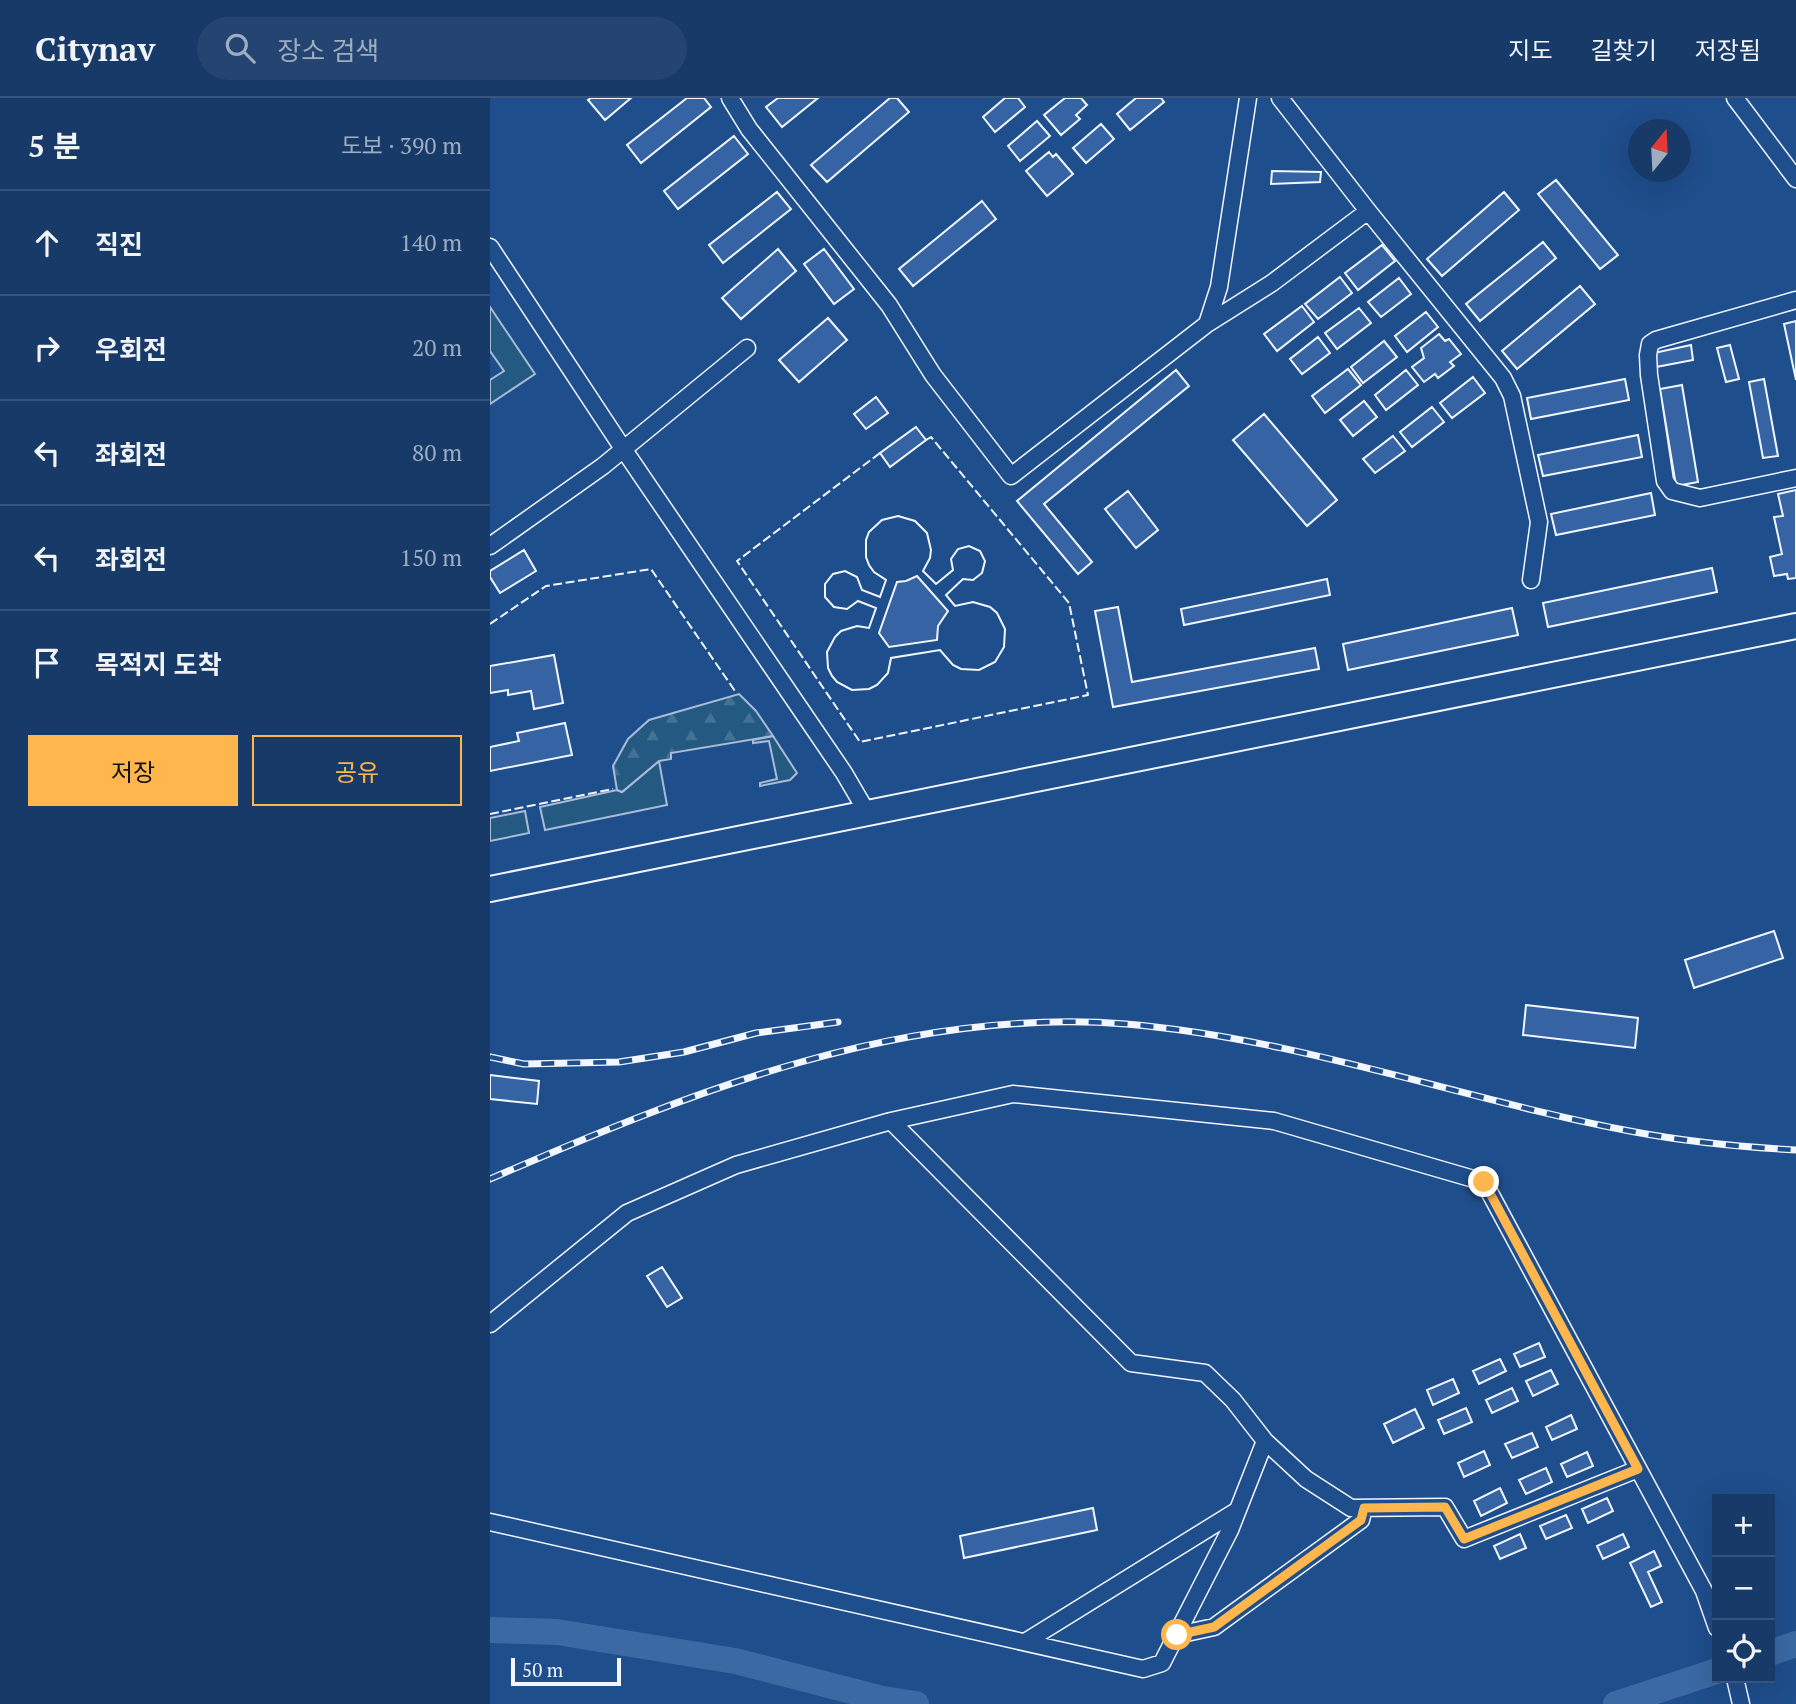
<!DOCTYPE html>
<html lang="ko">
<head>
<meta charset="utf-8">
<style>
  body { margin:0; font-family:"PT Serif","Noto Sans KR",serif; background:#244571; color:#f1f3f6 }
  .controls { position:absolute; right:21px; bottom:21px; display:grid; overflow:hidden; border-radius:0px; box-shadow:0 7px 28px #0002 }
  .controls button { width:63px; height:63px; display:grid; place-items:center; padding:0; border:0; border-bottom:2px solid #36547d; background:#173a69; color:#f1f3f6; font:35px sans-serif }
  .compass { position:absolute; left:1138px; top:21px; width:63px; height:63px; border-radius:50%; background:#173a69; box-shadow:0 7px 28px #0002; rotate:18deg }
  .scale { position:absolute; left:21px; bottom:18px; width:110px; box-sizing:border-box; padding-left:7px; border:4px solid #f2f6ff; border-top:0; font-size:19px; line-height:24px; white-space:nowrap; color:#f2f6ff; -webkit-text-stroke:5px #1f4e8c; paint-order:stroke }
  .stop { position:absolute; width:21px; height:21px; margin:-16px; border:5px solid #ffb74d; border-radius:50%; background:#fff }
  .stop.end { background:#ffb74d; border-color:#fff; box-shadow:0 2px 7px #0008 }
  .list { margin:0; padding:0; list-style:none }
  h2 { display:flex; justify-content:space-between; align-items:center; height:91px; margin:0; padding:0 28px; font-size:30px }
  h2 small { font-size:23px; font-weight:400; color:#9eadc0 }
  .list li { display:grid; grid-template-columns:46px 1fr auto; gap:21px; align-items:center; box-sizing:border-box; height:105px; padding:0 28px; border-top:2px solid #36547d }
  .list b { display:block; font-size:26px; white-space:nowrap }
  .list em { font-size:23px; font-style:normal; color:#9eadc0 }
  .actions { display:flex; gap:14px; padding:21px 28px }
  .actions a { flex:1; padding:16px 0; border:2px solid #ffb74d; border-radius:0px; text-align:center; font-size:24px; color:#ffb74d }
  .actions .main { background:#ffb74d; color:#111 }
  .icon { flex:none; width:38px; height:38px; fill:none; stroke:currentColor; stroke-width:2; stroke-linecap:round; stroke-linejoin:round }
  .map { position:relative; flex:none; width:1306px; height:1606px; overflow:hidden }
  header { display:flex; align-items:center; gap:42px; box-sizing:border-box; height:98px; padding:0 35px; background:#173a69; border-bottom:2px solid #36547d }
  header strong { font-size:33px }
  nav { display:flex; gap:38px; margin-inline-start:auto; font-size:24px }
  .search { width:490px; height:63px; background:#244571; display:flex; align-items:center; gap:18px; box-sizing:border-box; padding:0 24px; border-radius:38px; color:#9eadc0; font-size:26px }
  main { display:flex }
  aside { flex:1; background:#173a69 }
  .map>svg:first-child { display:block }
  .green { fill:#245a82; stroke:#a8bbd7; stroke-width:2 }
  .forest { fill:url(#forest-firs); stroke:#a8bbd7; stroke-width:2 }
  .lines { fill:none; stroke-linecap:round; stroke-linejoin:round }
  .river { stroke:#3b69a3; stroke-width:26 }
  .building { fill:#3563a3; stroke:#f2f6ff; stroke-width:2; fill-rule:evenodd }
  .minor-casing { stroke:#f2f6ff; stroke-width:19 }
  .highway-casing { stroke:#f2f6ff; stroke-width:28 }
  .minor { stroke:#1f4e8c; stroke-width:16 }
  .highway { stroke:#1f4e8c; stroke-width:24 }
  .rail-casing { stroke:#f2f6ff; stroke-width:7 }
  .rail { stroke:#1f4e8c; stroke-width:4.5; stroke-dasharray:13; stroke-linecap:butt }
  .fence { stroke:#f2f6ff; stroke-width:2; stroke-dasharray:9 3.5; stroke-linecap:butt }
  .route { stroke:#ffb74d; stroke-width:9 }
</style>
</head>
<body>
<header>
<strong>Citynav</strong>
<div class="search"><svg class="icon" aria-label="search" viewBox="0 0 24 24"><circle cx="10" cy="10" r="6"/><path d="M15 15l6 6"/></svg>장소 검색</div>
<nav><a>지도</a><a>길찾기</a><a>저장됨</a></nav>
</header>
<main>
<aside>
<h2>5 분<small>도보 · 390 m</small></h2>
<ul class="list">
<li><svg class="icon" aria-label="ahead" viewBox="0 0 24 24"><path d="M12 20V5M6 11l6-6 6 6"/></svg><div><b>직진</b></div><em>140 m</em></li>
<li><svg class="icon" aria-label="right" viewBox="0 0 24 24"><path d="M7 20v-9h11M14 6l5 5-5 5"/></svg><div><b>우회전</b></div><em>20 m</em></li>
<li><svg class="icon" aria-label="left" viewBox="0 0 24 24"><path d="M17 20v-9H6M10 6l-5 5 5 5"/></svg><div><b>좌회전</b></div><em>80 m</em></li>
<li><svg class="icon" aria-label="left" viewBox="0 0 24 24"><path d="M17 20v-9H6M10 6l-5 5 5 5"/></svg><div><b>좌회전</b></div><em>150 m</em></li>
<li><svg class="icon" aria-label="arrive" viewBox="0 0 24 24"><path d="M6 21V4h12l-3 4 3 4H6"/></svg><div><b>목적지 도착</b></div></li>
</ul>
<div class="actions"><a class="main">저장</a><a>공유</a></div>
</aside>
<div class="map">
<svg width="1306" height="1606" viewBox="0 0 1306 1606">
  <defs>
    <pattern id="forest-firs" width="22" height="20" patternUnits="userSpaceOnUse" patternTransform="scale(1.75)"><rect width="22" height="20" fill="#245a82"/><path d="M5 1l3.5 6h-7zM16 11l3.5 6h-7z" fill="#447295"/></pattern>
  </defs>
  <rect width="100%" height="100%" fill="#1f4e8c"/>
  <path class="green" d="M 0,209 L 45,276 L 0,306 L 0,282 L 14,273 L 0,253 Z
    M 283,638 L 307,675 L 300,682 L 270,688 L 270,685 L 287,681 L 279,643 L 263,645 L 263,642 Z
    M 169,663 L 177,707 L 55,732 L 50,709 L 127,692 L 132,694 Z
    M 35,713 L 39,735 L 0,743 L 0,720 Z"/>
  <path class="forest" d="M 249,596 L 266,613 L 283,638 L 181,655 L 181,661 L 169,663 L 132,694 L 127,692 L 123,668 L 138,641 L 159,622 Z"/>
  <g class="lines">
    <path class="river" d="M 0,1532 L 67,1534 L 245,1563 L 393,1601 L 426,1606
      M 1280,1555 L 1306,1546
      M 1126,1606 L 1227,1573"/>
  </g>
  <path class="building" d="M 101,0 L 141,0 L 115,22 L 98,2 Z
    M 197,0 L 214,0 L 221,9 L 151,65 L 137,47 Z
    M 288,0 L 328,0 L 292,29 L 276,9 Z
    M 400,0 L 407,0 L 419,14 L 337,84 L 321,67 Z
    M 515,0 L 528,0 L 535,9 L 505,34 L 493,19 Z
    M 575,0 L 591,0 L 597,7 L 586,17 L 590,21 L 571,37 L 554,17 Z
    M 646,0 L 671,0 L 674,4 L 640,32 L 627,16 Z
    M 547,23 L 560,38 L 530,63 L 518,48 Z
    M 611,26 L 624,41 L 596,65 L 583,50 Z
    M 244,38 L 258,56 L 188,111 L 174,93 Z
    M 559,54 L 563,59 L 566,56 L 583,76 L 557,98 L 536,73 Z
    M 782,73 L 831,74 L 830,84 L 781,86 Z
    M 1066,82 L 1128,157 L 1110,171 L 1048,96 Z
    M 287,94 L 301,111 L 233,165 L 219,147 Z
    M 1014,94 L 1029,112 L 952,178 L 937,161 Z
    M 492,103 L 506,121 L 423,188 L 409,171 Z
    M 1053,144 L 1066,160 L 990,223 L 976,206 Z
    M 892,147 L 905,163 L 868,192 L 855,175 Z
    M 288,151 L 306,173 L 251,221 L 232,200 Z
    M 334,151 L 364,191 L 344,206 L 314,166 Z
    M 850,179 L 862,195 L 828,221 L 815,206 Z
    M 909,180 L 921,196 L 891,219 L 878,204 Z
    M 1090,188 L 1105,206 L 1027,271 L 1012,253 Z
    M 812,208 L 824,224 L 787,253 L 774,236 Z
    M 869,210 L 881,225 L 847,251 L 835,235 Z
    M 936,214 L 948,229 L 917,254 L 905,238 Z
    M 338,220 L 357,242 L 309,284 L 289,262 Z
    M 1306,223 L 1306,282 L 1294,226 Z
    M 949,236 L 955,243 L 959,241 L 971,256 L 960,264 L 964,268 L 948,280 L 945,276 L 934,284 L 922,269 L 934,260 L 931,250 Z
    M 828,239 L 840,255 L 812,276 L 800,261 Z
    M 894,243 L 907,259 L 873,285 L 861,269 Z
    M 1201,247 L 1203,262 L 1166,269 L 1164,255 Z
    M 1240,247 L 1249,281 L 1236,284 L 1227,250 Z
    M 858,271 L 871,287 L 835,315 L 822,298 Z
    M 686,272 L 699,288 L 554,406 L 602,464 L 588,476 L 527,403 Z
    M 916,272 L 928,287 L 896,312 L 885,297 Z
    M 983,279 L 995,295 L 962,320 L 950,305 Z
    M 1135,281 L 1139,302 L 1041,321 L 1037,300 Z
    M 1274,281 L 1288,358 L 1273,360 L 1259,284 Z
    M 1192,287 L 1208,384 L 1186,388 L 1170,291 Z
    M 386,299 L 398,315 L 376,331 L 364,316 Z
    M 874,303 L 887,319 L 863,338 L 850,322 Z
    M 942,309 L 954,324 L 922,349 L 910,334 Z
    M 774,316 L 847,402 L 817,428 L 743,342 Z
    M 426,329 L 436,342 L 400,369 L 390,355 Z
    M 1148,337 L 1152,359 L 1053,378 L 1048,357 Z
    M 903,338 L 915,353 L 885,375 L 873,361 Z
    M 1306,392 L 1306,480 L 1298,481 L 1297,476 L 1284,478 L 1280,459 L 1292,456 L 1284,419 L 1293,418 L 1288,396 Z
    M 638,393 L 668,432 L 646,450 L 615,411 Z
    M 1161,395 L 1165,417 L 1066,437 L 1061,416 Z
    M 408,418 L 425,423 L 437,435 L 441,452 L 440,460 L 433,473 L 446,486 L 463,472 L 461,461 L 468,451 L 479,448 L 490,453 L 495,463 L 492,475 L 483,482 L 473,481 L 456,497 L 465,508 L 483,504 L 500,509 L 507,515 L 515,531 L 514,549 L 505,564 L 489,572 L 471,571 L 463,567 L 450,552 L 401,560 L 398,575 L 387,587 L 379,591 L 362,592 L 347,584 L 342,578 L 338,570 L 337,554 L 345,539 L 351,533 L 367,528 L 379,530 L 386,510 L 368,503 L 357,511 L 344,509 L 335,499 L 335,486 L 343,476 L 355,473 L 367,479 L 372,492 L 390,499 L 396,482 L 384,474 L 379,467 L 376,459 L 376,442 L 379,434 L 392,422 ZM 427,478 L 458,513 L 448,528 L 447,542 L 399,549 L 389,535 L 407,484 L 416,483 Z
    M 408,418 L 425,423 L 437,435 L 441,452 L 440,460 L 433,473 L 446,486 L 463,472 L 461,461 L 468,451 L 479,448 L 490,453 L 495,463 L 492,475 L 483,482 L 473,481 L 456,497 L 465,508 L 483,504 L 500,509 L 507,515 L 515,531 L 514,549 L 505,564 L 489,572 L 471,571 L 463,567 L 450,552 L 401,560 L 398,575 L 387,587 L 379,591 L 362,592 L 347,584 L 342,578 L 338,570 L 337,554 L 345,539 L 351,533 L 367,528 L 379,530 L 386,510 L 368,503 L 357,511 L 344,509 L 335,499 L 335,486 L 343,476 L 355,473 L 367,479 L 372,492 L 390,499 L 396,482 L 384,474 L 379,467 L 376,459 L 376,442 L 379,434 L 392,422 Z
    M 34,452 L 46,473 L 10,495 L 0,479 L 0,473 Z
    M 1222,470 L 1227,494 L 1058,529 L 1053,505 Z
    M 837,481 L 840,497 L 694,527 L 691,511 Z
    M 628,509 L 642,584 L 825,550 L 829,571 L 623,609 L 605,513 Z
    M 1022,510 L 1028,537 L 858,572 L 853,546 Z
    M 64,557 L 73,605 L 44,611 L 41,593 L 18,597 L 18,592 L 0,595 L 0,568 Z
    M 75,625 L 82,657 L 0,673 L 0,649 L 29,643 L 27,635 Z
    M 1284,833 L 1293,860 L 1204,890 L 1195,862 Z
    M 1036,907 L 1148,920 L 1145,950 L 1033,937 Z
    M 0,977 L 49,983 L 47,1006 L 0,1001 Z
    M 172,1169 L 192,1200 L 177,1209 L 157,1178 Z
    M 1049,1245 L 1055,1259 L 1030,1269 L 1024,1256 Z
    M 1010,1261 L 1016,1273 L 989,1286 L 983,1273 Z
    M 1061,1272 L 1068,1286 L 1043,1298 L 1036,1283 Z
    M 963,1281 L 969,1295 L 943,1307 L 937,1292 Z
    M 1022,1290 L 1028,1303 L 1002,1315 L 996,1302 Z
    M 976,1310 L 982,1324 L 954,1336 L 948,1322 Z
    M 925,1311 L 934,1330 L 903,1345 L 894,1326 Z
    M 1081,1317 L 1087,1331 L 1062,1342 L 1056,1329 Z
    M 1042,1335 L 1048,1349 L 1022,1360 L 1015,1346 Z
    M 994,1353 L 1000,1367 L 974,1379 L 968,1365 Z
    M 1097,1354 L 1103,1368 L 1077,1379 L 1071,1366 Z
    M 1056,1370 L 1062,1384 L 1036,1396 L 1029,1382 Z
    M 1010,1390 L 1017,1405 L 991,1418 L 984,1403 Z
    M 1117,1400 L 1123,1413 L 1098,1425 L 1092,1411 Z
    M 603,1410 L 607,1432 L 474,1460 L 470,1438 Z
    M 1076,1417 L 1082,1430 L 1056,1441 L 1050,1428 Z
    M 1030,1436 L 1036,1450 L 1010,1461 L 1004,1448 Z
    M 1133,1436 L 1139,1449 L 1113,1461 L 1107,1448 Z
    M 1164,1453 L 1171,1468 L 1158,1474 L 1172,1504 L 1161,1509 L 1140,1465 Z"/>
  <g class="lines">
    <g class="minor-casing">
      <path id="minor" d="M 240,0 L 259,31 L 399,207 L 443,277 L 521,378 L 717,226 L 782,185 L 878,113
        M 790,0 L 878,113 L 1013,280 L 1022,298 L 1049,424 L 1041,482
        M 1245,0 L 1306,81
        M 0,149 L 134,352 L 354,675 L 378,716
        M 1306,202 L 1166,242 L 1160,246 L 1158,257 L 1159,277 L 1175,383 L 1182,393 L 1210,400 L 1306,380
        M 717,226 L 729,189 L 758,0
        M 0,448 L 113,368 L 257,250
        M 401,1023 L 641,1265 L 715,1275 L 743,1302 L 775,1343 L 816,1381 L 861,1410 L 955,1409 L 974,1441 L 1148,1371
        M 0,1226 L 137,1115 L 246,1067 L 401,1023 L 523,996 L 784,1023 L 994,1084 L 1214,1493 L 1227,1530
        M 0,1424 L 653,1571 L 672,1565 L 740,1432 L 775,1343
        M 687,1537 L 724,1529 L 871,1422 L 874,1410
        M 535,1544 L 748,1412
        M 1245,1580 L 1251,1606"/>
    </g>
    <g class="highway-casing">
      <path id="highway" d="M 0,791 L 1306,528"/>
    </g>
    <use href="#minor" class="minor"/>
    <use href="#highway" class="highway"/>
    <g class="rail-casing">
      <path id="rail" d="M 0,959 L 34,966 L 129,964 L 194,954 L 266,935 L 348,924
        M 0,1081 C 201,994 412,909 636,926 C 807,940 977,1003 1145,1034 C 1198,1044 1252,1049 1306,1052"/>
    </g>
    <use href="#rail" class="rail"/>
    <path class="fence" d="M 390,355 L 247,463 L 370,644 L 598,597 L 579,505 L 441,339 L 436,342
      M 0,526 L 56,488 L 161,471 L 245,593
      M 0,716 L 123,691"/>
  </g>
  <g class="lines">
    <path class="route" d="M 687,1537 L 724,1529 L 871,1422 L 874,1410 L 955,1409 L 974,1441 L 1148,1371 L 994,1084"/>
  </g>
</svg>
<div class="controls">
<button>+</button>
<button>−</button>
<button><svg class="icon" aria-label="locate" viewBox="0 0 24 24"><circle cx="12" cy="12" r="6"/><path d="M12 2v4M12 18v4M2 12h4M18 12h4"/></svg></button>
</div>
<svg class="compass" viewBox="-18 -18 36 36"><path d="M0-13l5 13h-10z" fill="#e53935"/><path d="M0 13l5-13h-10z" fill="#9eadc0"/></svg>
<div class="scale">50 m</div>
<div class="stop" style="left:687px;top:1537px"></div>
<div class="stop end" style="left:994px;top:1084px"></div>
</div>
</main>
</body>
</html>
